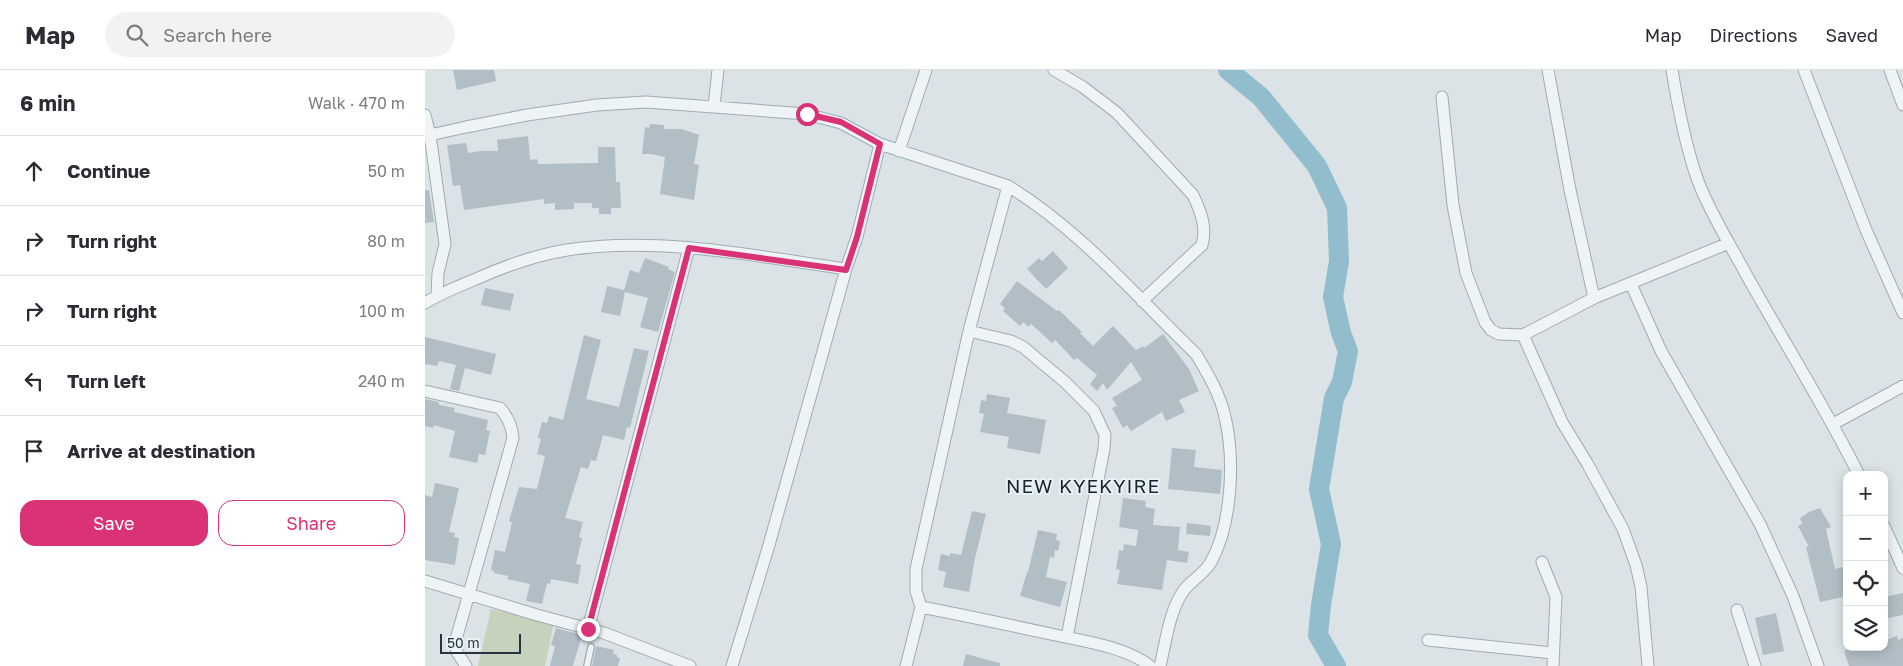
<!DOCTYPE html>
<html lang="en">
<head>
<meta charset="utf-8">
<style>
  body { margin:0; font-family:"Golos Text",sans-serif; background:#f2f2f3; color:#2b2b33 }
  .controls { position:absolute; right:15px; bottom:15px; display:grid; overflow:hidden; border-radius:10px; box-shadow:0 2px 12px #0003 }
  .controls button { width:45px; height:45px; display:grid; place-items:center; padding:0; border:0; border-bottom:1px solid #e1e1e2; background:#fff; color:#2b2b33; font:25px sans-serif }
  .scale { position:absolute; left:15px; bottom:12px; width:81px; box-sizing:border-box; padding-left:5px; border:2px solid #24353f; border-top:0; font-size:14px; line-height:18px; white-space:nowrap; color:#24353f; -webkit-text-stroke:4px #ebf2f5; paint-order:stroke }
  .stop { position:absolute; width:15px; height:15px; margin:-11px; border:4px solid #da3277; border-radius:50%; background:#fff }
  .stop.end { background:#da3277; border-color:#fff; box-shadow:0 1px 5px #0008 }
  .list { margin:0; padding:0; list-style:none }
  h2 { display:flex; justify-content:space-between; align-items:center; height:65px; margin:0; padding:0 20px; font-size:21px }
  h2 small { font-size:16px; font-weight:400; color:#7c7c81 }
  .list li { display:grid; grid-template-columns:32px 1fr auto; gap:15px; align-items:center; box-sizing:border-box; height:70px; padding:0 20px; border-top:1px solid #e1e1e2 }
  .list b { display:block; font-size:19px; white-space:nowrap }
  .list em { font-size:16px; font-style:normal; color:#7c7c81 }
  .actions { display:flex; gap:10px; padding:15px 20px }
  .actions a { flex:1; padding:11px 0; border:1px solid #da3277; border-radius:15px; text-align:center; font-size:18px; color:#da3277 }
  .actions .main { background:#da3277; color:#fff }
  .icon { flex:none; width:28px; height:28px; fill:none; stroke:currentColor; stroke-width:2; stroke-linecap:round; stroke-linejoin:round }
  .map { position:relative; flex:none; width:1478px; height:596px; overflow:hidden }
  header { display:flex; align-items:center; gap:30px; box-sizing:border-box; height:70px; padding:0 25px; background:#fff; border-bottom:1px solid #e1e1e2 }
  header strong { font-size:24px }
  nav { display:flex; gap:28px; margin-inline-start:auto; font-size:18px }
  .search { width:350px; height:45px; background:#f2f2f3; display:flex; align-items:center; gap:12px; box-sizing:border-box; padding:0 18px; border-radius:28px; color:#7c7c81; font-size:19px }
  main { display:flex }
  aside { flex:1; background:#fff }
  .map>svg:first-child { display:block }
  .green { fill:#c7d2bc }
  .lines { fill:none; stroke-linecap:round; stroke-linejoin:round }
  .river { stroke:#92bdcc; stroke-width:20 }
  .building { fill:#b2bec5 }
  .service-casing { stroke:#a0abb1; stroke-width:8 }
  .minor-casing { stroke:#a0abb1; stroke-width:13 }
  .service { stroke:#eef3f5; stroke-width:5.5 }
  .minor { stroke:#eef3f5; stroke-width:11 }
  .route { stroke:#da3277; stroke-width:6 }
  .labels { text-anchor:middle; stroke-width:4; stroke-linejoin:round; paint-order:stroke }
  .quarter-label { font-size:19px; letter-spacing:1px; fill:#17252f; stroke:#ebf2f5 }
</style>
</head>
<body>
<header>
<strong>Map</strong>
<div class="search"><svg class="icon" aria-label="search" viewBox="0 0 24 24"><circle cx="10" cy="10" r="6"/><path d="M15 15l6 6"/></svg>Search here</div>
<nav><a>Map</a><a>Directions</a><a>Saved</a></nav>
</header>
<main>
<aside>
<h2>6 min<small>Walk · 470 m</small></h2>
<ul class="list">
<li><svg class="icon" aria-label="ahead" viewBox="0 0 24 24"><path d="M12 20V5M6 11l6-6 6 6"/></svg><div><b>Continue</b></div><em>50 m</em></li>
<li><svg class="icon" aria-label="right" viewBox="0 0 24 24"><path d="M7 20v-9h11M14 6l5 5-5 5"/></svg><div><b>Turn right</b></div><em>80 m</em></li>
<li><svg class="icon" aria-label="right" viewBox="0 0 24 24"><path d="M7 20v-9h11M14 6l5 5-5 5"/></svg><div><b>Turn right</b></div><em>100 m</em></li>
<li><svg class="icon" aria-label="left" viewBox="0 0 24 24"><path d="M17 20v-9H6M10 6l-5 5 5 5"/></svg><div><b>Turn left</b></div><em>240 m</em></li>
<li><svg class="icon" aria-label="arrive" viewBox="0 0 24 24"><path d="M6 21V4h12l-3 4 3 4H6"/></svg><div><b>Arrive at destination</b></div></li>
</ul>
<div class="actions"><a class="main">Save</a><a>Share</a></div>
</aside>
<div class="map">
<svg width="1478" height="596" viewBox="0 0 1478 596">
  <rect width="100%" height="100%" fill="#dbe3e7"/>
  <path class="green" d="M 66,539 L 129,552 L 120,596 L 53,596 Z"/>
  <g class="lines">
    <path class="river" d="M 803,0 L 836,27 L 892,96 L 912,138 L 914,191 L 908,227 L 916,263 L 923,281 L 917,312 L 909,328 L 894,419 L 906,474 L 896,535 L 893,565 L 911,596"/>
  </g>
  <path class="building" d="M 28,0 L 69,0 L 71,11 L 32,20 Z
    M 225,54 L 239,55 L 239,59 L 257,59 L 274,65 L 269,94 L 274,95 L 269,130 L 235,124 L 240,87 L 226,84 L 217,84 L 220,57 L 224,58 Z
    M 103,66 L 105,90 L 112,89 L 113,94 L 173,93 L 173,77 L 190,77 L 191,112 L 195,112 L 196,138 L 186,138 L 186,144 L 174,144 L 174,138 L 167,138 L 167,133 L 149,133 L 149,139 L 130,140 L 130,133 L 119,134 L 119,129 L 39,140 L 35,115 L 28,116 L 22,75 L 41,73 L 43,83 L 55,81 L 73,81 L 72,70 Z
    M 0,120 L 4,120 L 9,152 L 0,153 Z
    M 628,181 L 643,198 L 621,219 L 602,199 L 614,188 L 617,191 Z
    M 220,188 L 244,197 L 243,199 L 250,202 L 233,262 L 215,257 L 223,228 L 200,222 L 195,246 L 176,242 L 182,216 L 199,220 L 205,200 L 214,203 Z
    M 592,211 L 632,241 L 634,240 L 657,262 L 655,263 L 668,276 L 688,256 L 711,280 L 718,276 L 719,278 L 738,264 L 764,299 L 774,321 L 754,330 L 760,342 L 741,351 L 737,342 L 706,361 L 702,355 L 698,358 L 687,338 L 692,336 L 687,328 L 717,310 L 706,292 L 682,320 L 678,313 L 672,321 L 665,314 L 672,305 L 652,288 L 649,290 L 630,270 L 627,273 L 606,254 L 604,257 L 598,252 L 595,256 L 578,241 L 580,238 L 575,234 Z
    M 60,218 L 89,224 L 85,241 L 56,235 Z
    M 159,265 L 176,270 L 161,329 L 194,337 L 209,278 L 224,281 L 205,358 L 202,357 L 199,370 L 178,365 L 171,391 L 166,390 L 163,399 L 156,397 L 140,448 L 158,452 L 154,467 L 157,468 L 151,494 L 156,495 L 153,514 L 126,509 L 125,514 L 122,513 L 117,534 L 101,531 L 105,514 L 82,509 L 83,506 L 69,503 L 69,501 L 66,500 L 70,480 L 80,482 L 87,452 L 84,451 L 94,417 L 112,419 L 120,386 L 112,384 L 116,369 L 113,368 L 117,352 L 122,353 L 124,346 L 138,350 Z
    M 0,267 L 71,284 L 66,305 L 40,298 L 34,321 L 25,319 L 31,295 L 14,291 L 12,296 L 0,294 Z
    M 562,324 L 585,328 L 582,343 L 621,350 L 615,384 L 582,378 L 584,367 L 555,362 L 559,344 L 554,343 L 556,330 L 561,331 Z
    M 0,329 L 14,332 L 14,335 L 30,338 L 29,342 L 63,350 L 61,360 L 65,361 L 60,385 L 54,384 L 52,393 L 24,387 L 30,361 L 9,355 L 8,358 L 0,356 Z
    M 747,378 L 771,380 L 769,397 L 797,400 L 795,424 L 743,419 Z
    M 10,413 L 34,418 L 24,462 L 30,463 L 29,467 L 34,468 L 30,495 L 0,490 L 0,425 L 7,427 Z
    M 698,428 L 721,431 L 720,437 L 730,439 L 728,455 L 755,457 L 753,480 L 764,482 L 762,493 L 742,490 L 737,520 L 692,514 L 695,500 L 691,499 L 694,480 L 698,481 L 699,474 L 711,476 L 713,460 L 694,457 Z
    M 1395,438 L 1406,457 L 1401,459 L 1410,499 L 1422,496 L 1422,526 L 1395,532 L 1381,477 L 1384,477 L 1373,456 L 1377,454 L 1375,448 L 1384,442 Z
    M 547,441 L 561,444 L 550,488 L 544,522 L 518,517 L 521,502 L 513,500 L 516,484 L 525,486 L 525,483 L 536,485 Z
    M 762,453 L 786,456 L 785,466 L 761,464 Z
    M 613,460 L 632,464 L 631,470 L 635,471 L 633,481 L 630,480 L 629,488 L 625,487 L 621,507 L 642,512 L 635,537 L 595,526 L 602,502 L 603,502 Z
    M 1478,523 L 1478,545 L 1459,549 L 1459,527 Z
    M 1351,543 L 1359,581 L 1338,585 L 1330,548 Z
    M 131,558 L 157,565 L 148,596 L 125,596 L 130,576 L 126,575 Z
    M 1472,566 L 1473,570 L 1478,568 L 1478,596 L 1424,596 L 1419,581 L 1428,577 L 1459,577 L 1459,574 L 1462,573 L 1461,570 Z
    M 171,576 L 189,580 L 188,584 L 192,585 L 192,587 L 195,588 L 193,596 L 167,596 Z
    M 541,584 L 575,593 L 575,596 L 538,596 Z"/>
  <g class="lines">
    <g class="service-casing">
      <path id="service" d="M 162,596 L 166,577"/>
    </g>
    <g class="minor-casing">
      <path id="minor" d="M 629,0 L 658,17 L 692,43 L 768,125 C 776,142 782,157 777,175 L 717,231
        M 1123,0 L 1145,120 L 1169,228
        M 1247,0 C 1253,37 1260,75 1273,111 C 1285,143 1306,176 1322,206 C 1359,272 1400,337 1434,405
        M 1379,0 L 1441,160 L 1478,243
        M 1465,0 L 1478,35
        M 1017,27 L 1028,135 L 1041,203 L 1060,252 L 1066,260 L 1074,264 L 1098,265 L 1169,228 L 1304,173
        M 289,36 L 293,0
        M 0,45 L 5,65 L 0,66
        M 455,74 L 583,116 C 655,160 711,226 771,284 C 783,304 795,324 800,347 C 810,389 807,454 786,492 C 779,504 767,510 759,520 C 744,541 741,572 735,596
        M 474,81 L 501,0
        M 1206,214 L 1236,281 L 1335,454 L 1368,526 L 1393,596
        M 12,225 L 13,203 L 20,174 L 5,65 L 41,57 L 102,45 L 172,35 L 221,32 L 381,44 L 416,53 L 455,74 L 432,167 L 421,199 L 344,475 L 307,596
        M 0,233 C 16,223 34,216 51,209 C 80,196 111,185 142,180 C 231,166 332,186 421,199
        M 544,261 L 586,271 L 598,277 L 640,312 L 669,341 L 680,365 L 679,379 L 642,567
        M 1098,265 L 1137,352 L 1162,393 L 1198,459 L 1211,495 L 1216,517 L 1223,596
        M 0,321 L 75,338 C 83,347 87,356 88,368 L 30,573 L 32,582 L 41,596
        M 1408,354 L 1478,316
        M 1459,456 L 1478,498
        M 1117,492 L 1131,527 L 1128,596
        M 0,511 L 112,545 L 179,563 L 265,596
        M 496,537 C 543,546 589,556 635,566 C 663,572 703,578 725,596
        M 1312,540 L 1330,596
        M 163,559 L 264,178
        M 1003,570 L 1127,583
        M 481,596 L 496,537 L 491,521 L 491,499 L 544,261 L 583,116"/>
    </g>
    <use href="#service" class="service"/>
    <use href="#minor" class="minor"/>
  </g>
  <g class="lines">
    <path class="route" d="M 163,559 L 264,178 L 421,200 L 432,167 L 455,74 L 416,52 L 382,44"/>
  </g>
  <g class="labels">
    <g class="quarter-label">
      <text x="658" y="423">NEW KYEKYIRE</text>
    </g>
  </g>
</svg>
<div class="controls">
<button>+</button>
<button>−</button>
<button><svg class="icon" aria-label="locate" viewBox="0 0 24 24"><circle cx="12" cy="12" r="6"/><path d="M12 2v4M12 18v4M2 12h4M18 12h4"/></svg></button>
<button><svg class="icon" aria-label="layers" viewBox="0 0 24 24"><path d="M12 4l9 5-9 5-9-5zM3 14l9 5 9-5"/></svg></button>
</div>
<div class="scale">50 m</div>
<div class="stop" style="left:382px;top:44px"></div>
<div class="stop end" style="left:163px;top:559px"></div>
</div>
</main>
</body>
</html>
